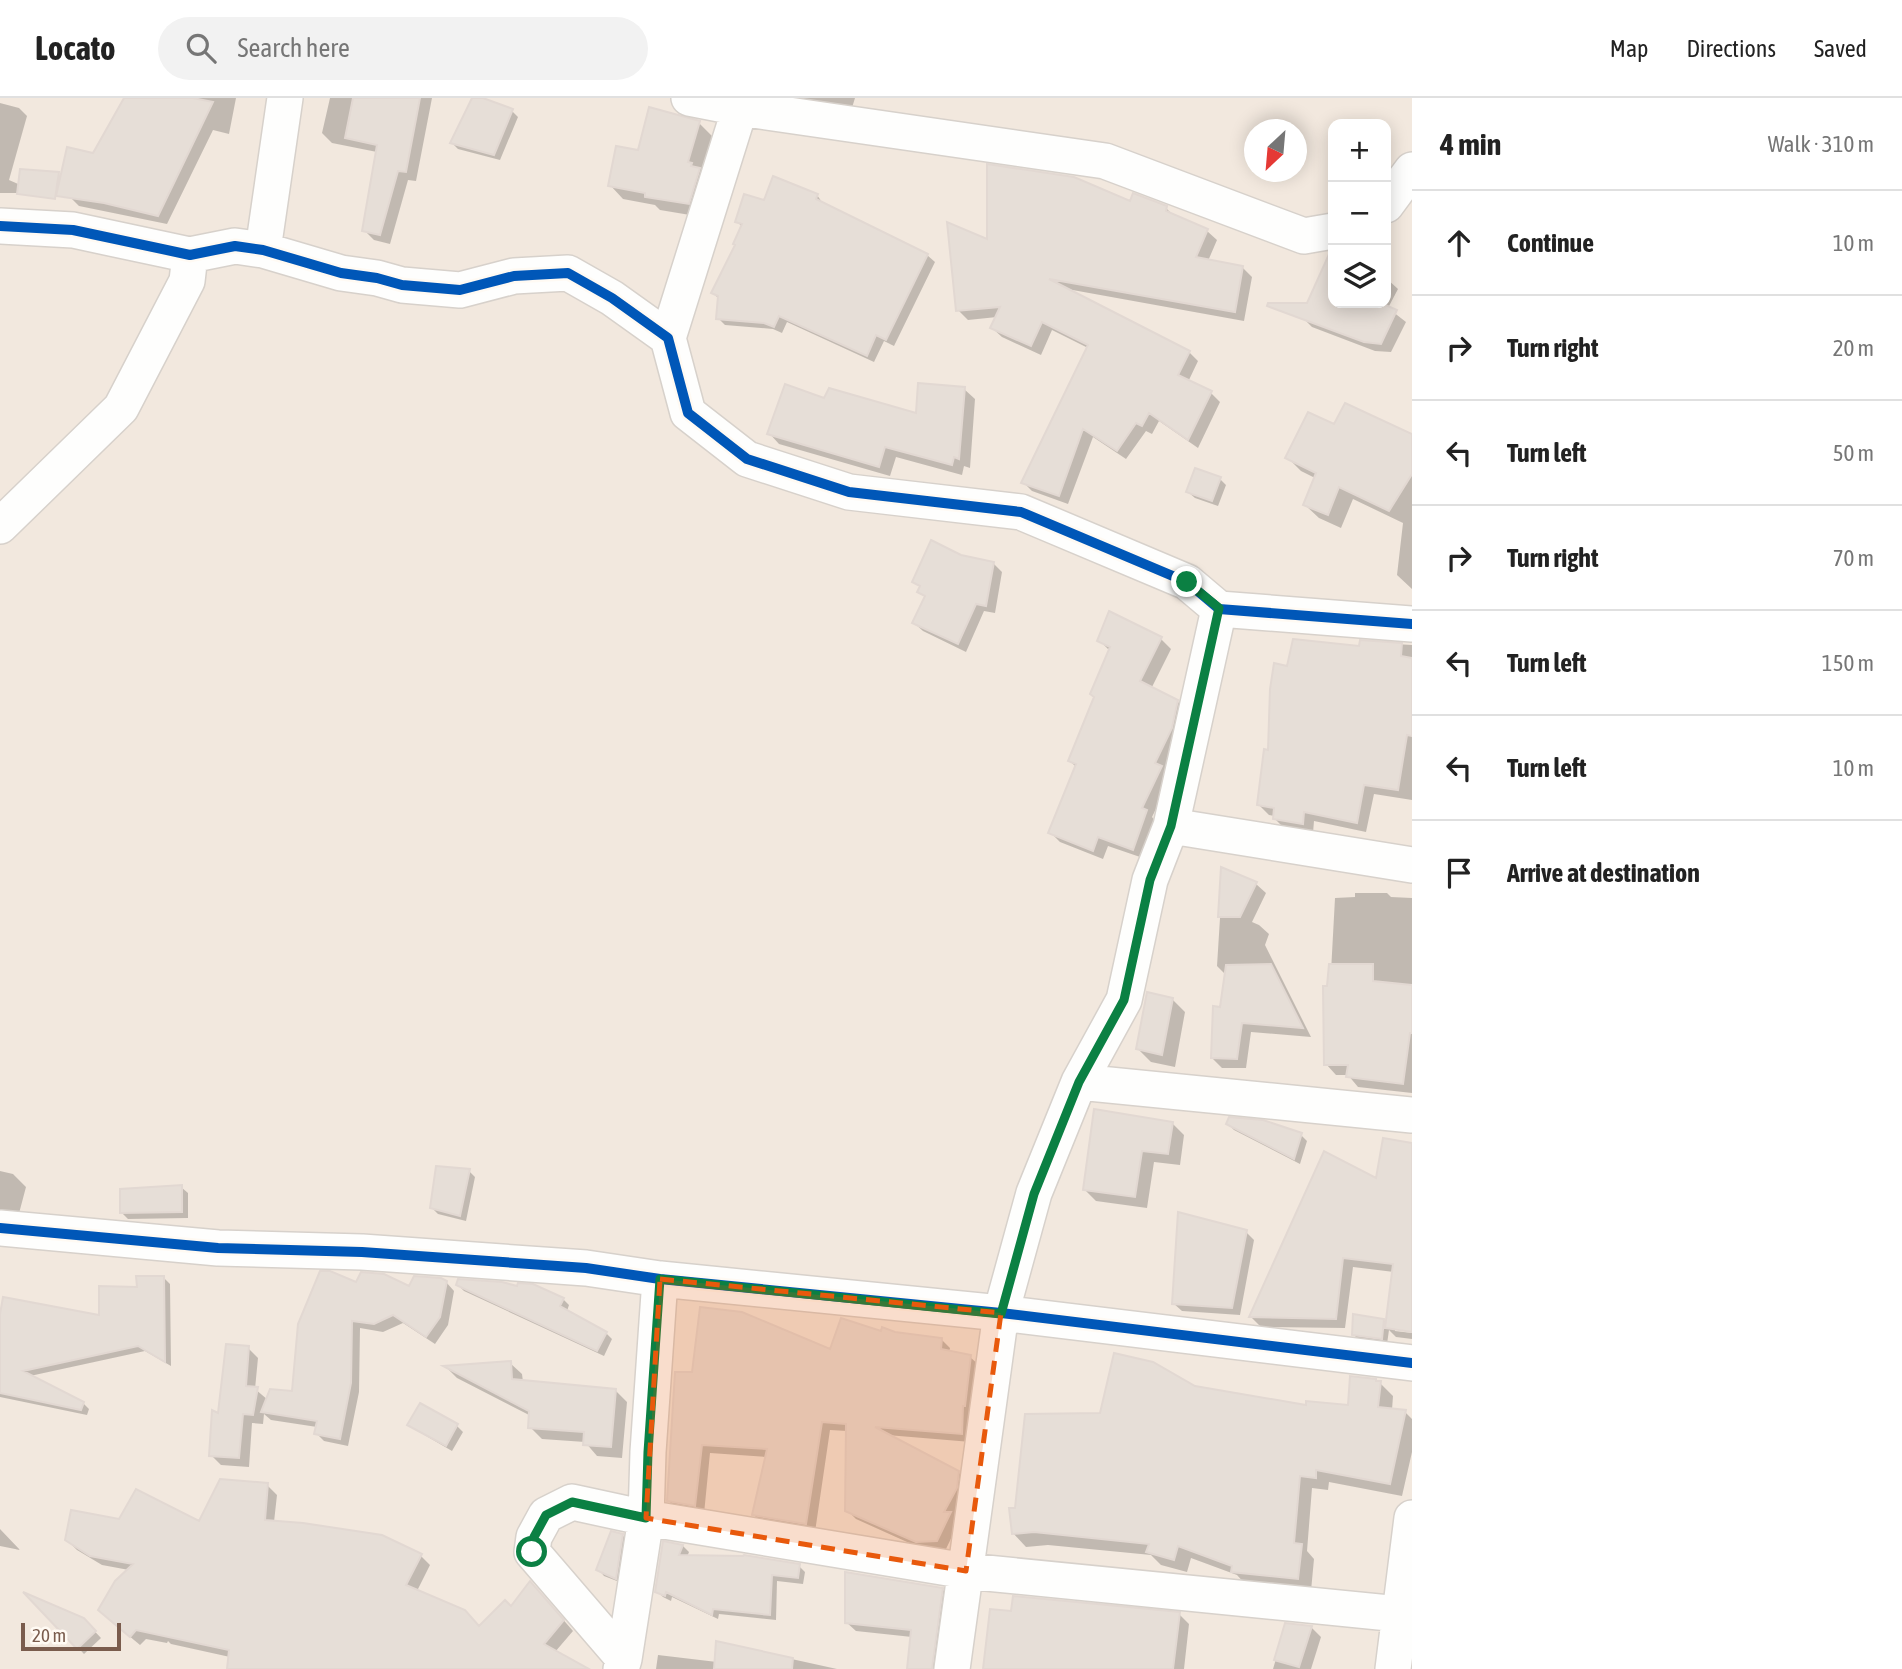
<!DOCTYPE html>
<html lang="en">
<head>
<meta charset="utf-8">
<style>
  body { margin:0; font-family:"Asap Condensed",sans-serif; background:#f2f2f2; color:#222 }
  .controls { position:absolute; right:21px; top:21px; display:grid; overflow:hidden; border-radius:14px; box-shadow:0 4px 18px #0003 }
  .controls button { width:63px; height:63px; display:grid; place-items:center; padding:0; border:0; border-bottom:2px solid #e0e0e0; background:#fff; color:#222; font:35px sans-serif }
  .compass { position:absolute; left:1244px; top:21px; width:63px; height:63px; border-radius:50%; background:#fff; box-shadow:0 4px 18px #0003; rotate:206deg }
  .scale { position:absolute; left:21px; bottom:18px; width:100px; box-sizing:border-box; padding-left:7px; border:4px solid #7a5c4d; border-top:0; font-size:19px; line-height:24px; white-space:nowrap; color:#7a5c4d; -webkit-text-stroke:5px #fffaf3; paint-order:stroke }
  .stop { position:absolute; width:21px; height:21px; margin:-16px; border:5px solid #0b8043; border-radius:50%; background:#fff }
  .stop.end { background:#0b8043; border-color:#fff; box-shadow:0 2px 7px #0008 }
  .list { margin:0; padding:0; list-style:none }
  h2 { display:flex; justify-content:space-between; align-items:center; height:91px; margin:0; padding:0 28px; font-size:30px }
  h2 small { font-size:23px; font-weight:400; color:#767676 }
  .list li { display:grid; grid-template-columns:46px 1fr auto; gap:21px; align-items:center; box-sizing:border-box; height:105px; padding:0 28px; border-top:2px solid #e0e0e0 }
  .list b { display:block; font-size:26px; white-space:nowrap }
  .list em { font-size:23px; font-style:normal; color:#767676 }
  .icon { flex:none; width:38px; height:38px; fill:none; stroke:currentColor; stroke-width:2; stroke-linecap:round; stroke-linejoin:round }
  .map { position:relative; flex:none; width:1412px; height:1571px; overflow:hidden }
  header { display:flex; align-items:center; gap:42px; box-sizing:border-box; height:98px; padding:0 35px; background:#fff; border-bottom:2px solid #e0e0e0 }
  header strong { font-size:33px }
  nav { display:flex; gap:38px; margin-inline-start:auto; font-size:24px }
  .search { width:490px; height:63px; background:#f2f2f2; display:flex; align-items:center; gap:18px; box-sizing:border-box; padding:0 24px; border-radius:38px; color:#767676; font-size:26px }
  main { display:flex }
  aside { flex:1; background:#fff }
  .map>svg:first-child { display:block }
  .residential { fill:#f2e8de; fill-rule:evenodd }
  .shadow { fill:#0003 }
  .building { fill:#e6ded7; stroke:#e2d8d2; stroke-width:2 }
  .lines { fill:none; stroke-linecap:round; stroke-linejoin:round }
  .street-casing { stroke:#d7d1cb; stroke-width:38 }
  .street { stroke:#fefefd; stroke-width:35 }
  .cycleway-casing { stroke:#fffaf3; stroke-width:15 }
  .cycleway { stroke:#0057b8; stroke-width:10 }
  .route { stroke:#0b8043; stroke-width:9 }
  .marked { fill:#e8590c; fill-opacity:0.2; stroke:#e8590c; stroke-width:5; stroke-dasharray:14 9; stroke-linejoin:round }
</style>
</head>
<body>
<header>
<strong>Locato</strong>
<div class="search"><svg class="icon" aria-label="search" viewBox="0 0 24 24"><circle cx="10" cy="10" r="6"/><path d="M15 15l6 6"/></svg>Search here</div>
<nav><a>Map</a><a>Directions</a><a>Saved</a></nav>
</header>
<main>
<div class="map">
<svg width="1412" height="1571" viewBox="0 0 1412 1571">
  <rect width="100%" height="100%" fill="#f9f5f0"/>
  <path class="residential" d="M 0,0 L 1412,0 L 1412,1571 L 0,1571 ZM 1333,26 L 1386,26 L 1386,205 L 1333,205 ZM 1254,32 L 1296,32 L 1296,74 L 1254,74 Z"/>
  <path class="shadow" d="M 146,0 L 236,0 L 229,36 L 213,32 L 167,126 L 79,108 L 70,99 Z
    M 330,0 L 432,0 L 416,83 L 408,82 L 390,146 L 374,142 L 364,132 L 377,54 L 332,45 L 322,35 Z
    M 474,0 L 512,13 L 518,19 L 500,62 L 458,51 L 452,45 Z
    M 769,0 L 855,0 L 851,13 Z
    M 0,5 L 19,10 L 27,18 L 9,82 L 25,89 L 31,95 L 0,95 Z
    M 699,25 L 712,38 L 702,74 L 712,84 L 702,119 L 660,112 L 655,107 L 623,101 L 610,87 L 639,54 Z
    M 817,97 L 824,107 L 927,157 L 935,164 L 894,248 L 884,243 L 874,264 L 787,224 L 782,235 L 773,231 L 725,227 L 718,220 L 719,201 L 713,195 L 736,147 L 742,129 L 737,123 L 765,104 Z
    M 1131,105 L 1166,110 L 1175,119 L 1207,133 L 1217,142 L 1208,163 L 1242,169 L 1252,179 L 1244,223 L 1067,191 L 1189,254 L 1198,263 L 1188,284 L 1211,295 L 1220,304 L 1198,350 L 1159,323 L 1152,336 L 1146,333 L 1126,361 L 1093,339 L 1068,406 L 1032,393 L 1023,384 L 1088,250 L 1052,232 L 1041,257 L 1002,239 L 992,230 L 997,219 L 968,222 L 958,212 L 989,144 Z
    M 1328,163 L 1333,166 L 1333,205 L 1386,205 L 1386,180 L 1398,191 L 1388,210 L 1406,224 L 1391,254 L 1375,253 L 1312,229 L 1302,219 Z
    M 964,291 L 975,301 L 970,370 L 964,368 L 962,377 L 896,359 L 890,378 L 779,346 L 769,335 L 825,302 L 918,317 Z
    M 1335,328 L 1412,338 L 1412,491 L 1397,477 L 1403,425 L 1353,401 L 1341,430 L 1319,420 L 1305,407 L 1315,380 L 1301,373 L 1288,360 Z
    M 1220,381 L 1226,387 L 1218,408 L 1195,400 L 1188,394 Z
    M 961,459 L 993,465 L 1002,474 L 995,515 L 984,513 L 966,554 L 923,533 L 914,525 L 926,500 L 919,494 L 921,490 L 914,483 Z
    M 1161,541 L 1171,551 L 1151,591 L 1177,603 L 1187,613 L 1171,680 L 1152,719 L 1156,724 L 1143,760 L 1108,748 L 1103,761 L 1060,744 L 1050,734 L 1076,669 L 1070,663 L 1096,600 L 1109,552 L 1099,542 Z
    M 1361,544 L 1412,547 L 1412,702 L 1374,696 L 1366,734 L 1314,723 L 1313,735 L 1285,731 L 1275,721 L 1275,718 L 1269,717 L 1258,706 L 1289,570 L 1360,550 Z
    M 1223,772 L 1256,786 L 1266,795 L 1252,824 L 1259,827 L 1269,836 L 1265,847 L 1311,939 L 1251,934 L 1246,970 L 1222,970 L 1212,960 L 1226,877 L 1217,868 Z
    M 1355,795 L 1387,795 L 1391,799 L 1412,800 L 1412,995 L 1358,989 L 1348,977 L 1336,977 L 1326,966 L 1335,800 L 1355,799 Z
    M 1172,901 L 1185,914 L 1175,969 L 1151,964 L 1138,951 Z
    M 1172,1025 L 1184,1037 L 1180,1067 L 1154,1064 L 1147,1110 L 1096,1103 L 1084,1091 Z
    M 1228,1026 L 1301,1037 L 1307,1043 L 1300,1066 L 1234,1032 Z
    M 1412,1047 L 1412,1232 L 1395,1230 L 1395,1233 L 1412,1235 L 1412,1241 L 1396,1239 L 1389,1232 L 1387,1246 L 1360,1243 L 1354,1237 L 1383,1222 L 1387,1226 L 1394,1174 L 1353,1169 L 1345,1230 L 1261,1229 L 1251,1219 Z
    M 0,1073 L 13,1076 L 26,1089 L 17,1123 L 0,1121 Z
    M 469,1073 L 475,1079 L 466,1123 L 438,1116 L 432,1110 Z
    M 181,1089 L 188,1095 L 188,1120 L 128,1121 L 122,1115 Z
    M 1246,1134 L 1254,1142 L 1240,1217 L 1182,1213 L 1173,1205 Z
    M 163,1179 L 170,1186 L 171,1268 L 145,1253 L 30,1278 L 83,1305 L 89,1311 L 87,1317 L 0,1299 L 0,1223 L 101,1219 L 138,1190 Z
    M 446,1184 L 454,1193 L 448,1227 L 435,1246 L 403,1225 L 383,1234 L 360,1230 L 359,1294 L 348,1348 L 324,1343 L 316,1335 L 317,1329 L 271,1322 L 264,1316 L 263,1326 L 252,1325 L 249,1369 L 221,1367 L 211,1357 L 220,1318 L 248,1250 L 258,1260 L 255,1291 L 268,1302 L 293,1295 L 357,1187 L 410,1190 Z
    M 458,1187 L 518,1190 L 533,1188 L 563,1201 L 569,1207 L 567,1213 L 606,1235 L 612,1241 L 604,1258 L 464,1193 Z
    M 882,1235 L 941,1241 L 950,1250 L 949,1255 L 970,1259 L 979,1267 L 971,1344 L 887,1337 L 958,1374 L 967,1383 L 965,1399 L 954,1419 L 959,1424 L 946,1451 L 927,1453 L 856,1421 L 847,1412 L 847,1333 L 830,1332 L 815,1434 L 763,1426 L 754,1417 L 767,1359 L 710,1355 L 704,1416 L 677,1411 L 668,1402 L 693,1276 L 831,1254 Z
    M 510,1265 L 522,1276 L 523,1284 L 616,1293 L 627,1304 L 622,1360 L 597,1358 L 585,1344 L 542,1341 L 530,1329 L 531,1318 L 457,1280 L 447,1270 Z
    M 1380,1285 L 1393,1298 L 1392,1312 L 1405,1314 L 1412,1321 L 1412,1354 L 1402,1398 L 1329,1384 L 1328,1392 L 1312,1390 L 1307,1453 L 1314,1461 L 1311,1493 L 1246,1487 L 1237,1477 L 1191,1460 L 1187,1474 L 1161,1467 L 1151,1457 L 1048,1447 L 1026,1449 L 1013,1435 L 1017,1411 L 1102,1316 L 1194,1290 L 1308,1309 L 1350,1309 Z
    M 409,1326 L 457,1328 L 463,1334 L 452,1353 L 416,1332 Z
    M 267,1387 L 277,1397 L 274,1424 L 421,1458 L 430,1467 L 417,1493 L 479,1529 L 540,1495 L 573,1533 L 555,1554 L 570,1571 L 228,1571 L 230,1559 L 171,1546 L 168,1543 L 167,1545 L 146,1541 L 140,1547 L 110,1522 L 129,1472 L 102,1467 L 77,1452 L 67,1442 L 120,1423 L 200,1426 Z
    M 0,1431 L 20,1452 L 0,1448 Z
    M 622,1437 L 629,1443 L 622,1485 L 604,1478 L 598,1471 Z
    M 664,1445 L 683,1448 L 689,1454 L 687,1459 L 799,1468 L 805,1474 L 803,1486 L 777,1483 L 776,1522 L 719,1516 L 718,1521 L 672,1499 L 671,1503 L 663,1499 L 657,1493 Z
    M 942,1491 L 951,1500 L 943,1571 L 908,1571 L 912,1539 L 856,1533 L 846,1524 Z
    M 30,1499 L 83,1521 L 101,1540 L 84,1556 Z
    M 1179,1516 L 1189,1526 L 1184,1571 L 985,1571 Z
    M 1286,1527 L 1311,1529 L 1321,1539 L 1311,1571 L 1273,1571 Z
    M 718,1545 L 837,1571 L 656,1571 L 658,1557 L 717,1564 Z"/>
  <path class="building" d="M 124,0 L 193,0 L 213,4 L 158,118 L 104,105 L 56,98 L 67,49 L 93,55 Z
    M 353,0 L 420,0 L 406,74 L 398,73 L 380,137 L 362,133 L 377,47 L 345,40 Z
    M 472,0 L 483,0 L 513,11 L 494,57 L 450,45 Z
    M 649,9 L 700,23 L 688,64 L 692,65 L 691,68 L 700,70 L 689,106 L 645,99 L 645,95 L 608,88 L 616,48 L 638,52 Z
    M 987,66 L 1074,79 L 1130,103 L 1133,95 L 1167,108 L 1166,113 L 1208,131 L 1196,159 L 1243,168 L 1235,214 L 1049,181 L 1190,253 L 1178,277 L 1212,293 L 1188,342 L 1149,315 L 1142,328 L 1136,325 L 1117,353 L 1083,331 L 1059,398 L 1021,385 L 1088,247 L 1042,224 L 1031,248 L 990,230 L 1000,209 L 956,213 L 947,124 L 987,141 Z
    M 20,71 L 59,74 L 55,101 L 17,96 Z
    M 773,78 L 818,96 L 816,101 L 928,156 L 886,242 L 876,237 L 867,258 L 779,218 L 774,229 L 764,225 L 716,221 L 718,198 L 711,195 L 735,147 L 733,146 L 742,126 L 735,124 L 744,96 L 764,102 Z
    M 1333,153 L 1333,205 L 1381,205 L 1397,212 L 1381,246 L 1364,244 L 1267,208 L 1268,205 L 1307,205 L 1330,154 Z
    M 918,285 L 965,289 L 959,361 L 954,359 L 952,367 L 885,349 L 879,369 L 767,336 L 785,286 L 824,300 L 829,290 L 916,315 Z
    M 1345,305 L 1412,336 L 1412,376 L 1389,413 L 1339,389 L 1328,417 L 1303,407 L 1316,375 L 1285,360 L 1308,314 L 1334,326 Z
    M 1195,370 L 1221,379 L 1212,403 L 1186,394 Z
    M 931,442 L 961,457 L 994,464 L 986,508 L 976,506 L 958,546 L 912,525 L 925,498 L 917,494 L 920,488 L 912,484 Z
    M 1109,513 L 1162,539 L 1140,583 L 1178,602 L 1172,630 L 1155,665 L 1162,668 L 1142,710 L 1147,712 L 1133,752 L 1098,739 L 1093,753 L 1048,735 L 1076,666 L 1068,663 L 1094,599 L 1090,596 L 1110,549 L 1097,543 Z
    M 1293,541 L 1359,548 L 1360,542 L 1402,545 L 1401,558 L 1412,560 L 1412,638 L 1407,637 L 1398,692 L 1364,687 L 1357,725 L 1304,714 L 1303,726 L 1273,721 L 1274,710 L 1257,707 L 1264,651 L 1268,652 L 1270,591 L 1274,565 L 1287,568 Z
    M 1221,769 L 1257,784 L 1240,819 L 1218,819 Z
    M 1271,866 L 1303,930 L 1242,925 L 1237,961 L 1211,960 L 1213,908 L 1220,909 L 1226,867 Z
    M 1329,866 L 1373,866 L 1373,883 L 1412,887 L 1412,935 L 1410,935 L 1403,986 L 1346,979 L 1348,967 L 1324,967 L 1323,888 L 1327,888 Z
    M 1147,894 L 1173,900 L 1162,957 L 1136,951 Z
    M 1094,1011 L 1173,1024 L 1168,1056 L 1142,1053 L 1135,1099 L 1083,1092 Z
    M 1229,1019 L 1263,1022 L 1302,1035 L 1294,1061 L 1226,1026 Z
    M 1383,1040 L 1412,1045 L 1412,1234 L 1385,1230 L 1393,1166 L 1343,1160 L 1336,1221 L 1249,1219 L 1324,1053 L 1376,1080 Z
    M 436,1068 L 470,1071 L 460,1118 L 430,1110 Z
    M 182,1087 L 182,1114 L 120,1115 L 120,1091 Z
    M 1178,1114 L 1247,1132 L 1232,1210 L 1172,1206 Z
    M 320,1173 L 330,1173 L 356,1184 L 361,1174 L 384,1176 L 409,1188 L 414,1178 L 441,1180 L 447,1183 L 440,1219 L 426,1239 L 393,1217 L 374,1226 L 352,1223 L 351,1285 L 340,1341 L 314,1336 L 317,1323 L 261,1314 L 270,1291 L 292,1293 L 298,1226 Z
    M 136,1178 L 164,1178 L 165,1264 L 138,1248 L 23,1273 L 84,1304 L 81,1312 L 0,1295 L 0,1216 L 3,1199 L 99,1217 L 99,1188 L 137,1189 Z
    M 458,1181 L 502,1184 L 517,1188 L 518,1185 L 533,1186 L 564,1200 L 560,1208 L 607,1234 L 597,1253 L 456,1187 Z
    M 700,1209 L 742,1214 L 830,1251 L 841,1220 L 881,1233 L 882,1229 L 895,1234 L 942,1240 L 941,1251 L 971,1257 L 965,1308 L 963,1308 L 962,1336 L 875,1329 L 959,1373 L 957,1390 L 944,1414 L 951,1414 L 937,1443 L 916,1444 L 845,1413 L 846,1326 L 822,1324 L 806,1426 L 752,1417 L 767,1351 L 702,1347 L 695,1408 L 667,1403 L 675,1274 L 692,1274 Z
    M 1353,1216 L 1384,1221 L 1382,1241 L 1352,1237 Z
    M 226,1246 L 249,1248 L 246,1288 L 258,1289 L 253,1317 L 243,1316 L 239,1360 L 209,1358 L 212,1312 L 218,1315 Z
    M 1114,1255 L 1153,1264 L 1195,1288 L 1306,1307 L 1306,1303 L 1348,1307 L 1350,1278 L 1376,1281 L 1376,1283 L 1381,1283 L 1378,1309 L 1406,1312 L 1390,1386 L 1316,1372 L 1316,1380 L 1300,1378 L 1294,1445 L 1302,1446 L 1298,1481 L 1231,1474 L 1232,1468 L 1178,1448 L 1174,1462 L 1146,1454 L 1149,1446 L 1034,1434 L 1012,1436 L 1009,1410 L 1015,1410 L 1025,1316 L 1100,1315 Z
    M 511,1263 L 512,1281 L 616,1291 L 611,1349 L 583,1347 L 584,1334 L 528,1330 L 529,1313 L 443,1268 Z
    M 420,1305 L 458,1326 L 446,1348 L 407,1327 Z
    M 220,1381 L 268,1385 L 265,1422 L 303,1425 L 382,1437 L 422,1456 L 406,1487 L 465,1512 L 479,1528 L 505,1502 L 511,1508 L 530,1483 L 564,1522 L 544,1546 L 589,1571 L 227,1571 L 229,1552 L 136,1532 L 130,1539 L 98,1512 L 115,1483 L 133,1466 L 90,1458 L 65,1442 L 71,1412 L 119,1421 L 136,1391 L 199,1423 Z
    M 611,1433 L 623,1436 L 616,1481 L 596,1472 Z
    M 663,1443 L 683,1447 L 679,1457 L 743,1458 L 744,1457 L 800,1466 L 798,1480 L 772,1477 L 770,1517 L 713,1511 L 712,1517 L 666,1494 L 665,1498 L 655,1494 Z
    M 845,1474 L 943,1490 L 932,1571 L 907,1571 L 911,1532 L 845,1525 Z
    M 23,1494 L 84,1520 L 96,1533 L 77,1551 Z
    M 1013,1498 L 1180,1514 L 1173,1571 L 983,1571 L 990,1511 L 1011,1513 Z
    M 1285,1525 L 1312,1528 L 1299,1569 L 1274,1562 Z
    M 716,1543 L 793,1560 L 792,1571 L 714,1571 Z"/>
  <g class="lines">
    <g class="street-casing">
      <path id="street" d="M 689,0 L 740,10
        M 1386,107 L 1412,72
        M 0,128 L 73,132 L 190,157 L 235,148 L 263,152 L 341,175 L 377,180 L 402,187 L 460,192 L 514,178 L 568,175 L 612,200 L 668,240 L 688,315 L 747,361 L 849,394 L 1021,414 L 1187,484 L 1219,511 L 1412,526
        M 263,152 L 285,0
        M 668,240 L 740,10 L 1105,63 L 1304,138 L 1333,133
        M 0,428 L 121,310 L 187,183 L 190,157
        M 1171,728 L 1412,767
        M 1079,984 L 1412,1017
        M 0,1130 L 218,1150 L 362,1154 L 586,1170 L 660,1181 L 1001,1215 L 1412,1265
        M 624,1561 L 646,1420 L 966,1473 L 1399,1516
        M 621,1571 L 624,1561 L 532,1454 L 534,1439 L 546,1417 L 572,1404 L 646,1420 L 648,1354 L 660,1181
        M 952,1571 L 1001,1215 L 1034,1095 L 1079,984 L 1124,902 L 1150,782 L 1171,728 L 1219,511
        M 1393,1571 L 1412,1420"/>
    </g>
    <use href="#street" class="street"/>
    <g class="cycleway-casing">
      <path id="cycleway" d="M 0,128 L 73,132 L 190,157 L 235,148 L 263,152 L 341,175 L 377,180 L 402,187 L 460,192 L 514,178 L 568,175 L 612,200 L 668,240 L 688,315 L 747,361 L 849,394 L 1021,414 L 1187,484 L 1219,511 L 1412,526
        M 0,1130 L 218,1150 L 362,1154 L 586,1170 L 660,1181 L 1001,1215 L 1412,1265"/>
    </g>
    <use href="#cycleway" class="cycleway"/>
  </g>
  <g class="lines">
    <path class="route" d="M 532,1454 L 534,1439 L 546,1417 L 572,1404 L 646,1420 L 648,1354 L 660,1181 L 1001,1216 L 1034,1096 L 1079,984 L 1124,902 L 1150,782 L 1171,728 L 1219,510 L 1187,484"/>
  </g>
  <path class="marked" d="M 660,1181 L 1001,1215 L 966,1473 L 646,1420 Z"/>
</svg>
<div class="controls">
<button>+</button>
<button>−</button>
<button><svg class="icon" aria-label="layers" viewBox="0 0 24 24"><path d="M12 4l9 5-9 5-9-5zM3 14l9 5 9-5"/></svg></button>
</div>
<svg class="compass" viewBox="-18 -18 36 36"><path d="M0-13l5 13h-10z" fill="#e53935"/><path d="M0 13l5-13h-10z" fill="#767676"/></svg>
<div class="scale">20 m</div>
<div class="stop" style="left:532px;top:1454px"></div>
<div class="stop end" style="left:1187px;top:484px"></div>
</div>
<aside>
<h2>4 min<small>Walk · 310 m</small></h2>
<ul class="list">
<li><svg class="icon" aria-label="ahead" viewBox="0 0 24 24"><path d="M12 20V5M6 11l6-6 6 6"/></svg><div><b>Continue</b></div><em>10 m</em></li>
<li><svg class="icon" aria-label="right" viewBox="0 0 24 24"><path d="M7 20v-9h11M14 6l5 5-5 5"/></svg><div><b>Turn right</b></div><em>20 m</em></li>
<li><svg class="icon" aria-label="left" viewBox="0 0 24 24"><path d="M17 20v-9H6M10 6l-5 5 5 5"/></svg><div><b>Turn left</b></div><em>50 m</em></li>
<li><svg class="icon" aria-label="right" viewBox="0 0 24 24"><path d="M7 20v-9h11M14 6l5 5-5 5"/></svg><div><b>Turn right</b></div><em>70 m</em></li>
<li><svg class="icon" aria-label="left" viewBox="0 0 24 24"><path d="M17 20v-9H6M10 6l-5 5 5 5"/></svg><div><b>Turn left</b></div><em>150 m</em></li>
<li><svg class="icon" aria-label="left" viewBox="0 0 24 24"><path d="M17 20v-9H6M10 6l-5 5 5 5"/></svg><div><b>Turn left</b></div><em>10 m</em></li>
<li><svg class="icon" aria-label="arrive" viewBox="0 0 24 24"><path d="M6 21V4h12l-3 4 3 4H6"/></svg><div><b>Arrive at destination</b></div></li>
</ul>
</aside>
</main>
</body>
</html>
